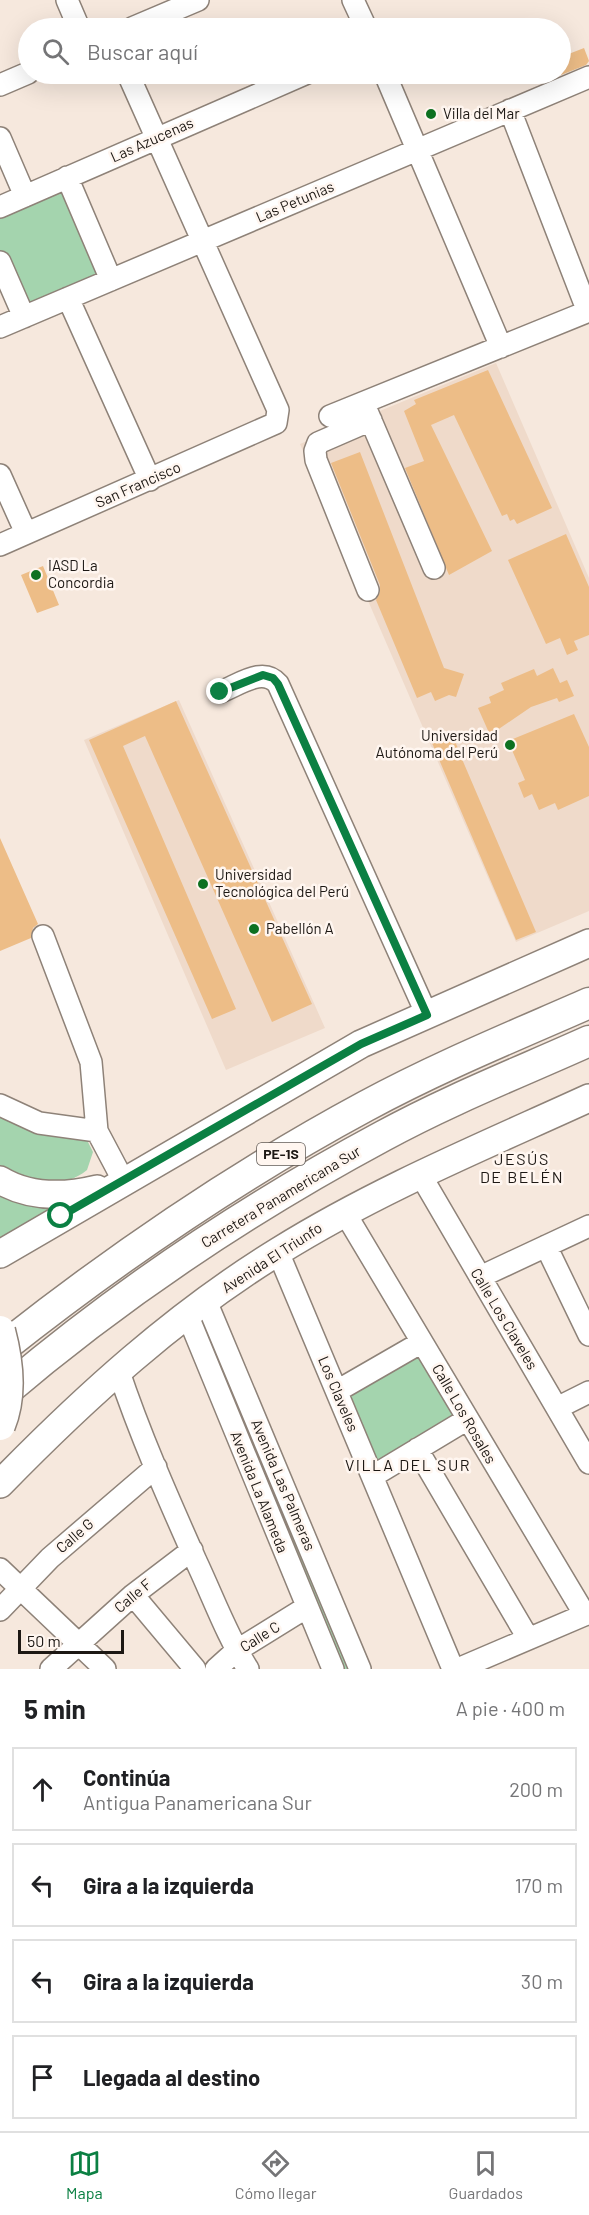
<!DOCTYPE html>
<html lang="es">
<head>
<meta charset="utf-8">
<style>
  body { margin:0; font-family:Barlow,sans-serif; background:#f6f6f6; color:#202124 }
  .scale { position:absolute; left:18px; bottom:15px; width:106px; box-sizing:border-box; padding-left:6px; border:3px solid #1d1814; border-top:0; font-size:16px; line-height:21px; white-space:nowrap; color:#1d1814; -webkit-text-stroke:4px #fff6f0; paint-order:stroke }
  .stop { position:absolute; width:18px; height:18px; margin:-14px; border:4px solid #0b8043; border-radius:50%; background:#fff }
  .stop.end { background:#0b8043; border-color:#fff; box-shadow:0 2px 6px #0008 }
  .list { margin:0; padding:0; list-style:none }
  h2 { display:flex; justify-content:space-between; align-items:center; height:78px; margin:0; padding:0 24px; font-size:26px }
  h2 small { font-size:20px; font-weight:400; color:#757577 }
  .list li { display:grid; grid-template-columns:39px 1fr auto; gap:18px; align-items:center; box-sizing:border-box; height:84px; margin:0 12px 12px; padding:0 12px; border:2px solid #e0e0e0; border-radius:0px }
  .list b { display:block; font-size:22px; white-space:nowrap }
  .list p { margin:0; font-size:20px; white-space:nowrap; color:#757577 }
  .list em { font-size:20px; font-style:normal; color:#757577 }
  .icon { flex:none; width:33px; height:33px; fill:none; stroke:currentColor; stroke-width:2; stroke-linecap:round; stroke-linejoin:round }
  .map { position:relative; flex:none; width:589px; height:1669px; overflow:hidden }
  .search { position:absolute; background:#fff; box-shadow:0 6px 24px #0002; left:18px; right:18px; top:18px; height:66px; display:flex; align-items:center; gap:15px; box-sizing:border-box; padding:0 21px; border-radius:33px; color:#757577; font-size:22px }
  .sheet { height:462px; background:#fff }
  nav { display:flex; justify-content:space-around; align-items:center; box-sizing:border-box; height:84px; border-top:2px solid #e0e0e0; background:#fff; font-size:16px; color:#757577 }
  nav a { display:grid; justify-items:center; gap:3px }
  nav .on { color:#0b8043 }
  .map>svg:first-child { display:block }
  .built { fill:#efdaca }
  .green { fill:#a4d4ae }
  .building { fill:#edbd87 }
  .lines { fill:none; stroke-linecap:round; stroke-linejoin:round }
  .minor-casing { stroke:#8e8278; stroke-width:24 }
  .major-casing { stroke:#8e8278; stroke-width:30 }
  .highway-casing { stroke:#8e8278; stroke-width:33 }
  .minor { stroke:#fff; stroke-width:21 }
  .major { stroke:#fff; stroke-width:27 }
  .highway { stroke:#fff; stroke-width:30 }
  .highway-bridge-casing { stroke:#8e8278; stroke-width:33; stroke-linecap:butt }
  .highway-bridge { stroke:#fff; stroke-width:30 }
  .route { stroke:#0b8043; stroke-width:8 }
  .poi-dot { fill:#0e7121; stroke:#fff6f0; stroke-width:2 }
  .labels { text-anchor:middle; stroke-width:5; stroke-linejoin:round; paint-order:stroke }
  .shield { fill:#fff6f0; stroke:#615b56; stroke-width:1.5 }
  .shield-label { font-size:14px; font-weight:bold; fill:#1d1814 }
  .poi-label { font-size:15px; fill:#1d1814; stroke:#fff6f0; text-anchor:start }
  .street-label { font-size:15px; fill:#1d1814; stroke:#fff6f0 }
  .neighbourhood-label { font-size:16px; letter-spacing:1.5px; fill:#1d1814; stroke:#fff6f0 }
</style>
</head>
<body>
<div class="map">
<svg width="589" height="1669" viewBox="0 0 589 1669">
  <rect width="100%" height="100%" fill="#f6e8dd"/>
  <path class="built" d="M 496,363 L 589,578 L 589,911 L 516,942 L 300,444 Z
    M 179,700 L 325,1028 L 226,1070 L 84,740 Z"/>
  <path class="green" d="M 68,190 L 105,276 L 25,309 L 0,252 L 0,218 Z
    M 0,1112 L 87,1140 L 93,1152 L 87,1170 C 60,1192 30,1180 0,1171 Z
    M 0,1192 L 69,1202 L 0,1243 Z
    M 202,1320 L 208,1320 L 356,1669 L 340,1669 L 197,1324 Z
    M 419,1356 L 455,1420 L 375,1465 L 346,1399 Z"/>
  <path class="building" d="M 584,48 L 589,61 L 586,65 L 561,75 L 561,57 Z
    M 488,370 L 552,508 L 517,524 L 514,519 L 510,521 L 507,514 L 502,516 L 454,415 L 431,425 L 492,551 L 449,575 L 405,468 L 424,461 L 404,411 L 416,404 L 414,400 Z
    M 360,452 L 444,668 L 464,674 L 456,697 L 449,695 L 435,701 L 431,692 L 417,698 L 376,600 L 380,592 L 380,585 L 331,463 Z
    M 566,534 L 589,587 L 589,635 L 574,641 L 578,650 L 567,655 L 560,638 L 546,644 L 508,560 Z
    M 43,566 L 59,605 L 37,613 L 21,575 Z
    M 553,668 L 560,683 L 567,680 L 574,696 L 559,702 L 557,698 L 531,707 L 490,735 L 478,708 L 491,703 L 489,697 L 504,690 L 501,683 L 534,669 L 537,676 Z
    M 176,701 L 312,1004 L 272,1022 L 145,736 L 123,746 L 236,1009 L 212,1019 L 89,740 Z
    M 574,714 L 589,747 L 589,796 L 558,810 L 555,803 L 539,810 L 532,794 L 524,798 L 518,783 L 525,780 L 508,741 Z
    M 452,735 L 462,757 L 458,760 L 462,759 L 536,932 L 516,940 L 432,743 Z
    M 0,838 L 38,924 L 33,928 L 31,938 L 0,951 Z"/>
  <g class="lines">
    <g class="minor-casing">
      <path id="minor" d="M 67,0 L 79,28
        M 353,0 L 366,28
        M 132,28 L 198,0
        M 385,74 L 501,347
        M 0,85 L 28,73
        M 510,110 L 588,312
        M 0,138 L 25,196
        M 67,177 L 111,280
        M 0,207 L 305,74
        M 0,262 L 24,317
        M 68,298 L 150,480
        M 0,327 L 589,77
        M 366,409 L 434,568
        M 330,416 L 589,311
        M 0,475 L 26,533
        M 0,545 L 276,423 L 278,410 L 128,74
        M 368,590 L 316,460 L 315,451 L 318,443 L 371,420
        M 220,692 C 239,685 263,666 278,684 L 427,1015
        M 43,936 L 91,1062 L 97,1131
        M 0,1105 L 39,1123 L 97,1131 L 124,1182
        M 420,1174 L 589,1463
        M 345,1213 L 585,1615
        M 546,1246 L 589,1335
        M 278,1252 L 453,1669
        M 480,1277 L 589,1226
        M 206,1301 L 360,1669
        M 187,1314 L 333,1669
        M 118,1369 C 140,1435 168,1498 196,1561 C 213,1597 227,1636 248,1669
        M 337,1391 L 422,1342
        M 557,1408 L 589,1392
        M 417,1449 L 528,1638
        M 373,1476 L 466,1420
        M 0,1569 L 105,1669
        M 133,1595 L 195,1669
        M 0,1610 L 50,1558 L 156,1467
        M 51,1669 L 133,1595 L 192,1550
        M 216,1669 L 236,1651 L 307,1607
        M 458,1669 L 589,1613"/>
    </g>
    <g class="major-casing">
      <path id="major" d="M 0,1180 C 30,1198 64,1197 97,1189
        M 0,1254 L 361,1044 L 589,943
        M 0,1484 C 85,1397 175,1315 279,1251 C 377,1190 484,1146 589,1098"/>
    </g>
    <g class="highway-casing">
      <path id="highway" d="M 0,1350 C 116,1258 236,1176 366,1106 C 438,1067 514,1036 589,1003
        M 0,1396 C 117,1296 247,1209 383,1136 C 449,1100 520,1072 589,1041"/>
    </g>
    <use href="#minor" class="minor"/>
    <use href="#major" class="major"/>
    <use href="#highway" class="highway"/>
    <g class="highway-bridge-casing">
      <path id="highway-bridge" d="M 0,1331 C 8,1361 12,1396 0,1425"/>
    </g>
    <use href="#highway-bridge" class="highway-bridge"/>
  </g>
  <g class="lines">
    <path class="route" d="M 61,1216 L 361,1044 L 427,1015 L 278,684 L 273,678 L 263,675 L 220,692"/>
  </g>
  <g class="poi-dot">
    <circle cx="431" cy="114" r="6"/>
    <circle cx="36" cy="575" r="6"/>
    <circle cx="510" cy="745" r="6"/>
    <circle cx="203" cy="884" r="6"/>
    <circle cx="254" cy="929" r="6"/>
  </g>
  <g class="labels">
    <rect class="shield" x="257" y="1143" width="48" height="22" rx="4.5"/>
    <g class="shield-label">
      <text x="281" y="1159">PE-1S</text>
    </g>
    <g class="poi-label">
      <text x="443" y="119">Villa del Mar</text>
      <text x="48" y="571">IASD La<tspan x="48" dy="17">Concordia</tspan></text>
      <text x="498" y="741" text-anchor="end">Universidad<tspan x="498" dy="17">Autónoma del Perú</tspan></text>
      <text x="215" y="880">Universidad<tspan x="215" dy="17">Tecnológica del Perú</tspan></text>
      <text x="266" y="934">Pabellón A</text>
    </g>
    <g class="street-label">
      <text transform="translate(152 140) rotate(-24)" y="5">Las Azucenas</text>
      <text transform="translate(295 202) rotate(-23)" y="5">Las Petunias</text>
      <text transform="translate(138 485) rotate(-24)" y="5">San Francisco</text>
      <text transform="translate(281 1197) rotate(-31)" y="5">Carretera Panamericana Sur</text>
      <text transform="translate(272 1258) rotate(-33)" y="5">Avenida El Triunfo</text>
      <text transform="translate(504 1319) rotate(59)" y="5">Calle Los Claveles</text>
      <text transform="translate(338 1394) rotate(67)" y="5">Los Claveles</text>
      <text transform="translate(464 1414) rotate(60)" y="5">Calle Los Rosales</text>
      <text transform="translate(283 1485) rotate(67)" y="5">Avenida Las Palmeras</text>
      <text transform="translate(259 1492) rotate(68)" y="5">Avenida La Alameda</text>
      <text transform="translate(75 1536) rotate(-41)" y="5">Calle G</text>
      <text transform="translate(133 1596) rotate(-40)" y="5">Calle F</text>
      <text transform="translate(260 1637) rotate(-32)" y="5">Calle C</text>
    </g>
    <g class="neighbourhood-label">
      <text x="522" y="1165">JESÚS<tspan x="522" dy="18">DE BELÉN</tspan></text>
      <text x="408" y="1471">VILLA DEL SUR</text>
    </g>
  </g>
</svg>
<div class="scale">50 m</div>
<div class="stop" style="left:61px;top:1216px"></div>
<div class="stop end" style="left:220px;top:692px"></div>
<div class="search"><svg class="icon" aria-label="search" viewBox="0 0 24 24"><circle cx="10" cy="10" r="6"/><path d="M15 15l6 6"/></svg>Buscar aquí</div>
</div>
<section class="sheet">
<h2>5 min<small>A pie · 400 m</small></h2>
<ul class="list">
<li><svg class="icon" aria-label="ahead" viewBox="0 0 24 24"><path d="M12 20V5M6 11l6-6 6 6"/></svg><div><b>Continúa</b><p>Antigua Panamericana Sur</p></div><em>200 m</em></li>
<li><svg class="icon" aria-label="left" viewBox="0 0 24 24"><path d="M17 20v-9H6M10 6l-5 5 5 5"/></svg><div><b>Gira a la izquierda</b></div><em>170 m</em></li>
<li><svg class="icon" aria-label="left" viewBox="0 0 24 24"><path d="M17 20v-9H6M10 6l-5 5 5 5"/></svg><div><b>Gira a la izquierda</b></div><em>30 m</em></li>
<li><svg class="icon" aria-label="arrive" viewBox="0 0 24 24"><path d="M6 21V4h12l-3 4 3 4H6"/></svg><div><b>Llegada al destino</b></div></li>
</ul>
</section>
<nav>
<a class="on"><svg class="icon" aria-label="map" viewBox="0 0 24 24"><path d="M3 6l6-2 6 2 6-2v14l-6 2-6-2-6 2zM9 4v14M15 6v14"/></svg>Mapa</a>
<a><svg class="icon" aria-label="directions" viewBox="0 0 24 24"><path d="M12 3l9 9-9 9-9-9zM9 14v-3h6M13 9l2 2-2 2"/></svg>Cómo llegar</a>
<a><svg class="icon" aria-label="saved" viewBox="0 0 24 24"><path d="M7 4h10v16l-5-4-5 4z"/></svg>Guardados</a>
</nav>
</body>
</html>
